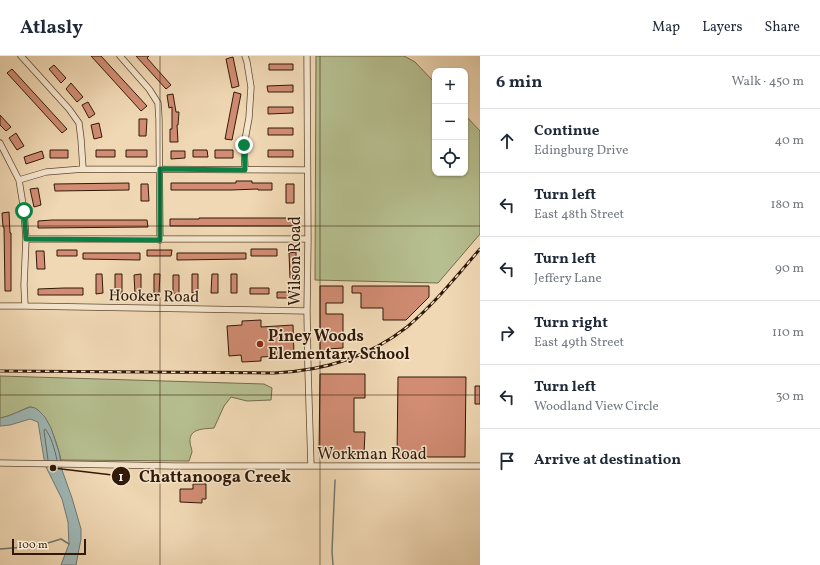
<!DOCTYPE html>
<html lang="en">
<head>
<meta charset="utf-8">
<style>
  body { margin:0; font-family:Vollkorn,serif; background:#f2f2f3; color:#1f2937 }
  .controls { position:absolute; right:12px; top:12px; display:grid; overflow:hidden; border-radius:8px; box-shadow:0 1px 3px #0004 }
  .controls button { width:36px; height:36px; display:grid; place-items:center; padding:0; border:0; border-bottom:1px solid #e0e1e3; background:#fff; color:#1f2937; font:20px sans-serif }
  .scale { position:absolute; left:12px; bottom:10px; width:74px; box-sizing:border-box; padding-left:4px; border:2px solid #311908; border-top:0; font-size:11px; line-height:14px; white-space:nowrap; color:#311908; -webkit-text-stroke:3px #f5e6ce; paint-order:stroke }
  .stop { position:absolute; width:12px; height:12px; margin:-9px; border:3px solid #0b8043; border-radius:50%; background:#fff }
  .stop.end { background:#0b8043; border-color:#fff; box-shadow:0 1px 4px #0008 }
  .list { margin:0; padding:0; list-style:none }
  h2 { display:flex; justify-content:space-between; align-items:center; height:52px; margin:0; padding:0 16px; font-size:17px }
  h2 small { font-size:13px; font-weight:400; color:#747a83 }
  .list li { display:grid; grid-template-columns:26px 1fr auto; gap:12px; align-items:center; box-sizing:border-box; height:64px; padding:0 16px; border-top:1px solid #e0e1e3 }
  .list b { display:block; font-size:15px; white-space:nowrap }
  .list p { margin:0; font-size:13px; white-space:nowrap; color:#747a83 }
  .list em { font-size:13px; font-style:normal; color:#747a83 }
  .icon { flex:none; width:22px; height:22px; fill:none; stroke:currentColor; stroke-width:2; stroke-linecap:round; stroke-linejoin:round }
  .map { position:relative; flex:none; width:480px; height:509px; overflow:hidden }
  header { display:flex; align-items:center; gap:24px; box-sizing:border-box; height:56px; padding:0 20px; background:#fff; border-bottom:1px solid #e0e1e3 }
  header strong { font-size:19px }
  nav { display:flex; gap:22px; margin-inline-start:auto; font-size:14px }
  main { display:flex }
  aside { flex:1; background:#fff }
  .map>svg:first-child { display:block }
  .green { fill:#b6bf90; stroke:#746c4c }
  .water { fill:#9eb8b7; stroke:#727871 }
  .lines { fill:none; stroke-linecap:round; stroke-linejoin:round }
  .shore { stroke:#686860; stroke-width:1 }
  .stream { stroke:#727871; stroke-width:1.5 }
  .building { fill:#d18c73; stroke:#311908 }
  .minor-casing { stroke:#614933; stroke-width:7 }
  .minor { stroke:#f5e6ce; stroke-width:5.5 }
  .rail-casing { stroke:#311908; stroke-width:3 }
  .rail { stroke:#f5e6ce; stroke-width:1.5; stroke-dasharray:4.5; stroke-linecap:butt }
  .route { stroke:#0b8043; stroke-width:5 }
  .grid { fill:none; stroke:#311908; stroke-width:1; stroke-opacity:0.55 }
  .poi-dot { fill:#8f2418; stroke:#f5e6ce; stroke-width:1.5 }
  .labels { text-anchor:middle; stroke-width:3; stroke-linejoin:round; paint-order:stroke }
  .street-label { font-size:16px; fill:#311908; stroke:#f5e6ce }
  .poi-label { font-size:16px; font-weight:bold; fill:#311908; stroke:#f5e6ce; text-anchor:start }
  .leader { fill:none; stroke:#311908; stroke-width:1.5 }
  .callout-dot { fill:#311908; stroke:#f5e6ce; stroke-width:1.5 }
  .mark-label { font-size:12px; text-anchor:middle; font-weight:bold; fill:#fff }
  .callout-label { font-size:17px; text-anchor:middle; font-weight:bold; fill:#311908; stroke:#f5e6ce; stroke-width:3; stroke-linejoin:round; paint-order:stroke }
</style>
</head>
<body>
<header>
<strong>Atlasly</strong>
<nav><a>Map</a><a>Layers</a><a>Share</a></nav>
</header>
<main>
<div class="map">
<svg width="480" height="509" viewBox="0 0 480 509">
  <rect width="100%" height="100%" fill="#f0d8b4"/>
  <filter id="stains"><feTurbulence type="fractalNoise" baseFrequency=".005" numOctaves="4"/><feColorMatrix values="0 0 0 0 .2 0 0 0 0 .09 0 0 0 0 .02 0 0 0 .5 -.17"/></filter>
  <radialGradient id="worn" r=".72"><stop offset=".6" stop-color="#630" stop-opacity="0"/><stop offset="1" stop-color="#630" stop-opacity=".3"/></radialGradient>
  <path class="green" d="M 316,0 L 404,0 L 415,6 L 435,27 L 435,117 L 465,117 L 465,59 L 480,75 L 480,178 L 438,227 L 315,224 Z
    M 0,320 L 264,328 L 272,332 L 271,344 L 247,345 L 231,341 L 224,350 L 214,372 C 204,373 189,372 190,386 C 190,389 192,393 192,396 C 191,399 190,402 189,405 L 61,404 C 58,391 47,350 29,351 C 26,352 23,354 20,355 C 14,358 7,361 0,362 Z"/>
  <path class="water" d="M 30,351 L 35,352 L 38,354 L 45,361 L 51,372 L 59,396 L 62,414 L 72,442 L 81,473 L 81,483 L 76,509 L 61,509 L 69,488 L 68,466 L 62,443 L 45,409 L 38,366 L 30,363 L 10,369 L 0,370 L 0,362 L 8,360 Z"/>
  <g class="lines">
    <path class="shore" d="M 48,404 L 44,375 L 45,373 C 51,379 55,395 57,404"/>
    <path class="stream" d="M 0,493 L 38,490 L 61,483 L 69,488
      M 333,509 L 332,495 L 335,424"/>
  </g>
  <path class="building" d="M 91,0 L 101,0 L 147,50 L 141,55 Z
    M 136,0 L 149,0 L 147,2 L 171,29 L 166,33 Z
    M 233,1 L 239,30 L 232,32 L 226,3 Z
    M 269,8 L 293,8 L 293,14 L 269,14 Z
    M 54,9 L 66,22 L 61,27 L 49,13 Z
    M 12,13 L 67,73 L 62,77 L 7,17 Z
    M 71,27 L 83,41 L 77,46 L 66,33 Z
    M 293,29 L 293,36 L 268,36 L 267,30 Z
    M 234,36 L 241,38 L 232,84 L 225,83 Z
    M 173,38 L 176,56 L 179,56 L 178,69 L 177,69 L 178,86 L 170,86 L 170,73 L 172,73 L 172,51 L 169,52 L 167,39 Z
    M 88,46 L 95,58 L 89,62 L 82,49 Z
    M 268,51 L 293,51 L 293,57 L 268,58 Z
    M 0,59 L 11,71 L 6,75 L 0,69 Z
    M 139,63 L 147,63 L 146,80 L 139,80 Z
    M 99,67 L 102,81 L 94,83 L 91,69 Z
    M 268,72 L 293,72 L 293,79 L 268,79 Z
    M 16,77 L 24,90 L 17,94 L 9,82 Z
    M 50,94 L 68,94 L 68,102 L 50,102 Z
    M 96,94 L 115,94 L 115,101 L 96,101 Z
    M 126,94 L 147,94 L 147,101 L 126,101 Z
    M 193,94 L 207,94 L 208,101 L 193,101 Z
    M 215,94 L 233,94 L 233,102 L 215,102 Z
    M 268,94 L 293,94 L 293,101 L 268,101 Z
    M 42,95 L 44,102 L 26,108 L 24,101 Z
    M 171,95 L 185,95 L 185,102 L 171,103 Z
    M 236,125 L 252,125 L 252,127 L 272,127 L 272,134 L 258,134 L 258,133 L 231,134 L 171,134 L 171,127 L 236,127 Z
    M 129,127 L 129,134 L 55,135 L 54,128 Z
    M 141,128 L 148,128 L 149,145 L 141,145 Z
    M 286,128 L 294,128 L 294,147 L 286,147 Z
    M 38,132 L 41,149 L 34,151 L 30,133 Z
    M 9,156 L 10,177 L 11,177 L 11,235 L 5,235 L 4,171 L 3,171 L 2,157 Z
    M 199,162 L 294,162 L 294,170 L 170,170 L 170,163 L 199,163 Z
    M 52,164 L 147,164 L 148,171 L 38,172 L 38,165 Z
    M 251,193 L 277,193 L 277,200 L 251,200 Z
    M 57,194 L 77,194 L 77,200 L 57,200 Z
    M 147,194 L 172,194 L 171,200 L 147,200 Z
    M 36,195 L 44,195 L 45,213 L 37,213 Z
    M 296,196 L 296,221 L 290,222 L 289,197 Z
    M 83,197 L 140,197 L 140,204 L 83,203 Z
    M 177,197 L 246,197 L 246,203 L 177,204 Z
    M 96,218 L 102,218 L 103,237 L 96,238 Z
    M 115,218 L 122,218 L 122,238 L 115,238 Z
    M 141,218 L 141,238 L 135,238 L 134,219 Z
    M 154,218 L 160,218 L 159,237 L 154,237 Z
    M 192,218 L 198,218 L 198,237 L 192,237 Z
    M 212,218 L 218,218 L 218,237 L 211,237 Z
    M 231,218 L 237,218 L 237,237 L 231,237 Z
    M 173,219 L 179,219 L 179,238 L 173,237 Z
    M 320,230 L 343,230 L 343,247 L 326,247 L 326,258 L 343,258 L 343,292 L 327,293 L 327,298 L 320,298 Z
    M 352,230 L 429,230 L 429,241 L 406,264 L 383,264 L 383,252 L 361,252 L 361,237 L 352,237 Z
    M 64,232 L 83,232 L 83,239 L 38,239 L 38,233 Z
    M 250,232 L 269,232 L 269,238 L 250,238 Z
    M 277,236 L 295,236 L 295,242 L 277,242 Z
    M 261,264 L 261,271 L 293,269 L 294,299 L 261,301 L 261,305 L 242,306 L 241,299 L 229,300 L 227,270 L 242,269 L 242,265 Z
    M 320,318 L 365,318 L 365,342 L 354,342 L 354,376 L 365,376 L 364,398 L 319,398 Z
    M 398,321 L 466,321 L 465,401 L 397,401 Z
    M 475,330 L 480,330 L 480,348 L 475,348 Z
    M 193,428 L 206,428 L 206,443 L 202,443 L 202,447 L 180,446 L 180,433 L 193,433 Z"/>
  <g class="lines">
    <g class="minor-casing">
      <path id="minor" d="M 21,0 L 69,53 L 79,67 L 81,83 L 83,113
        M 120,0 L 149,33 L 158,47 L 159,63 L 160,184
        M 307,0 L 308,183 L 307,255 L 308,314 L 311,410
        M 0,87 L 19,124 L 24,155 L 26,183 L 24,229 L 25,250
        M 245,113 L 244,89 L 249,62 L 251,31 L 247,6 L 245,0
        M 19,124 L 46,116 L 83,113 L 307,114
        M 26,183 L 308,183
        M 0,250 L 25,250 L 307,255
        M 0,407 L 65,408 L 174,410 L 480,410"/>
    </g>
    <use href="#minor" class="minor"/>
    <g class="rail-casing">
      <path id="rail" d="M 0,315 L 274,317 C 322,315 369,301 407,271 C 434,248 457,220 480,193"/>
    </g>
    <use href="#rail" class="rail"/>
  </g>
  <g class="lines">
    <path class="route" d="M 24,155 L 26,183 L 160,184 L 160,113 L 245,114 L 244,89"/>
  </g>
  <path class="grid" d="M 160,0 L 160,509M 320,0 L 320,509M 0,170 L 480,170M 0,339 L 480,339"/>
  <circle class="poi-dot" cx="260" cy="288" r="4"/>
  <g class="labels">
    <g class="street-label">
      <text transform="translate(294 205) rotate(-90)" y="6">Wilson Road</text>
      <text transform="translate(154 239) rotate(1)" y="6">Hooker Road</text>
      <text x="372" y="403">Workman Road</text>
    </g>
    <g class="poi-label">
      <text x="268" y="285">Piney Woods<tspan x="268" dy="18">Elementary School</tspan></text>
    </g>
  </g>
  <path class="leader" d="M53 412L121 420"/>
  <g class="callout-dot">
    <circle cx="53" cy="412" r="4"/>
    <circle cx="121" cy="420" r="10"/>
  </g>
  <g class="mark-label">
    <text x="121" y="425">1</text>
  </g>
  <g class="callout-label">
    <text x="215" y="426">Chattanooga Creek</text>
  </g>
  <rect width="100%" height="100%" filter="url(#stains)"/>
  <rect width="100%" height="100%" fill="url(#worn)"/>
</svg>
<div class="controls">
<button>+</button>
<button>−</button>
<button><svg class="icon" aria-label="locate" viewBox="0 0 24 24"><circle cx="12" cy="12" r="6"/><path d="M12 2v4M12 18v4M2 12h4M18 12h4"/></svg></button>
</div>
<div class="scale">100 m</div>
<div class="stop" style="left:24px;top:155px"></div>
<div class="stop end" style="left:244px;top:89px"></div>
</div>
<aside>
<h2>6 min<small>Walk · 450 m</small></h2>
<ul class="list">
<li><svg class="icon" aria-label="ahead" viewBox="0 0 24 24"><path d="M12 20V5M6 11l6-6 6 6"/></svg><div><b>Continue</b><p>Edingburg Drive</p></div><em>40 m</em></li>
<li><svg class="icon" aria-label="left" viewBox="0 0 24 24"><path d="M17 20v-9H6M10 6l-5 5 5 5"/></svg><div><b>Turn left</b><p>East 48th Street</p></div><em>180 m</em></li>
<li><svg class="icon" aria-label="left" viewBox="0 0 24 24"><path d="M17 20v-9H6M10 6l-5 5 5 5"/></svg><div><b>Turn left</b><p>Jeffery Lane</p></div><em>90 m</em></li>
<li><svg class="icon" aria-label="right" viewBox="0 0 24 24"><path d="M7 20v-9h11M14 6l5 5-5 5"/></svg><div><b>Turn right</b><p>East 49th Street</p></div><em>110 m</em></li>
<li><svg class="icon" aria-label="left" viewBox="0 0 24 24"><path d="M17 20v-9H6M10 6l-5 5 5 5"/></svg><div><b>Turn left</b><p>Woodland View Circle</p></div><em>30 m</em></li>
<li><svg class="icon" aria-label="arrive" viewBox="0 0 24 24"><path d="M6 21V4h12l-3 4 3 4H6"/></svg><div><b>Arrive at destination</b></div></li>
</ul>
</aside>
</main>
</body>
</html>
